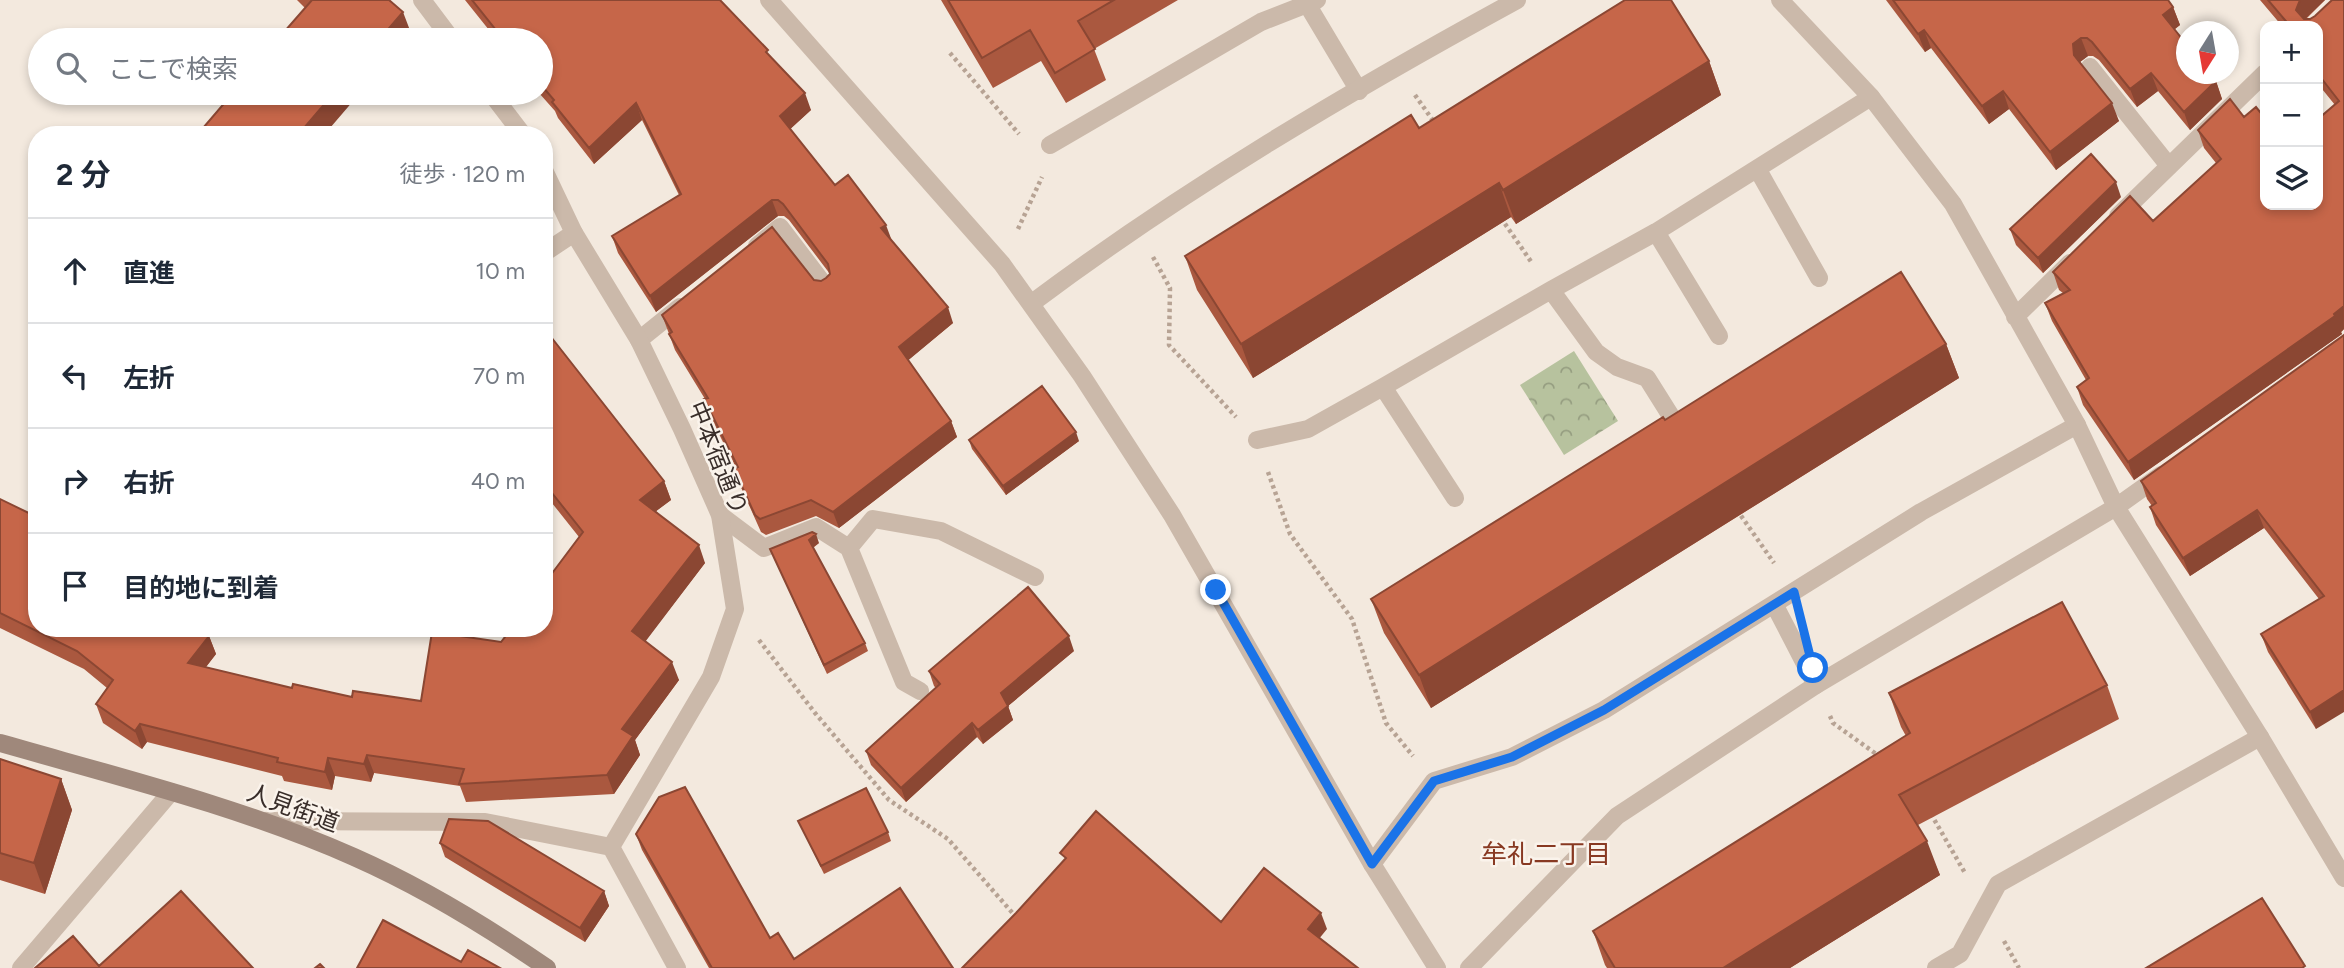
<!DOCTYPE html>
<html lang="ja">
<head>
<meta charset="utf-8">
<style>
  body { margin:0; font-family:Figtree,"Noto Sans JP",sans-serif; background:#f2f2f3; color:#1f2937 }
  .controls { position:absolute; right:21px; top:21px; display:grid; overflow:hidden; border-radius:14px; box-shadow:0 4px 10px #0003 }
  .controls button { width:63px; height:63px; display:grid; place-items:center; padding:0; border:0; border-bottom:2px solid #e0e1e3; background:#fff; color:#1f2937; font:35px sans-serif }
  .compass { position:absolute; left:2176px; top:21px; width:63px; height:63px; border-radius:50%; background:#fff; box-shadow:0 4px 10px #0003; rotate:191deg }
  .stop { position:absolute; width:21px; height:21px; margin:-16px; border:5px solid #1a73e8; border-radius:50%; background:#fff }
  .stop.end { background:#1a73e8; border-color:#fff; box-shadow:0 2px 7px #0008 }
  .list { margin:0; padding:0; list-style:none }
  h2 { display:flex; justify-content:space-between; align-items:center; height:91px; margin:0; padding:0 28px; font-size:30px }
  h2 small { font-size:23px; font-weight:400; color:#747a83 }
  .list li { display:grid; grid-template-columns:46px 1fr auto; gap:21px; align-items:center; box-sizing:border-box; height:105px; padding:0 28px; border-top:2px solid #e0e1e3 }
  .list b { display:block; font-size:26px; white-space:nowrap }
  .list em { font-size:23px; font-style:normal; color:#747a83 }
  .icon { flex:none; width:38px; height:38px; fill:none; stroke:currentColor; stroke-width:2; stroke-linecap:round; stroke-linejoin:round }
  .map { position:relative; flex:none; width:2344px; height:968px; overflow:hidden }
  .search { position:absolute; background:#fff; box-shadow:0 4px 10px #0003; left:28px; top:28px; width:525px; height:77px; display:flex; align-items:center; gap:18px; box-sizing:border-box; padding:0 24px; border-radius:38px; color:#747a83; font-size:26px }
  .panel { position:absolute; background:#fff; box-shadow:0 4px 10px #0003; left:28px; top:126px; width:525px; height:511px; border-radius:28px }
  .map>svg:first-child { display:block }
  .park { fill:url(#park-crowns) }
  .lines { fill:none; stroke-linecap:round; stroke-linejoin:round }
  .path { stroke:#b7a394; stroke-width:4.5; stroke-dasharray:3.5 3.5; stroke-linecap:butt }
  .service { stroke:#cbb9aa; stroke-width:18 }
  .minor { stroke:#cbb9aa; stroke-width:18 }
  .tertiary { stroke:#cbb9aa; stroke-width:18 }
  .secondary { stroke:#9f887b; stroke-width:18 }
  .wall { fill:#aa583f }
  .shaded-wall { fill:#8b4733 }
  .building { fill:#c66649; stroke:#8b4733; stroke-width:2 }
  .route { stroke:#1a73e8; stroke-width:9 }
  .labels { text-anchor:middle; stroke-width:5; stroke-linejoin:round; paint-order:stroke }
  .street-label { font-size:24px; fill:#392e2a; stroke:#faf3eb }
  .neighbourhood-label { font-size:26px; fill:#883922; stroke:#faf3eb }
</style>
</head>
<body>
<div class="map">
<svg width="2344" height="968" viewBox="0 0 2344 968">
  <defs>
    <pattern id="park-crowns" width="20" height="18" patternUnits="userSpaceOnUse" patternTransform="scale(1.75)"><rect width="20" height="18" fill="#b7c29e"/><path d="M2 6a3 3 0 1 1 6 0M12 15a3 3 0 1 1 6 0" fill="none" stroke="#969e81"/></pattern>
  </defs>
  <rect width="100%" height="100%" fill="#f3e9de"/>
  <path class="park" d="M 1574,351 L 1618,421 L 1564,455 L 1520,385 Z"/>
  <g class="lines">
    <path class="path" d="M 950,53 L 1019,134
      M 1415,95 L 1434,122
      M 1501,218 L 1532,263
      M 1018,229 L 1042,177
      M 1153,257 L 1170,288 L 1169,345 L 1236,417
      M 1268,472 L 1290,534 L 1352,619 L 1386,723 L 1413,756
      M 1737,510 L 1774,563
      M 759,640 L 815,713 L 889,800 L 948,839 L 1016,917
      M 1830,716 L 1833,723 L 1879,756
      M 1931,814 L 1965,873
      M 2004,941 L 2019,968"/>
    <path class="service" d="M 1307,4 L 1359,91
      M 2090,67 L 2169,166
      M 1050,145 L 1261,22 L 1317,0
      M 1758,170 L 1819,278
      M 1656,232 L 1719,336
      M 757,246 L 780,227 L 825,286
      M 544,253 L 574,233
      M 1551,290 L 1596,352 L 1617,367 L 1647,378 L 1674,421
      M 639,340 L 680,307
      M 1383,387 L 1455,498
      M 1257,440 L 1308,429 L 1383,387 L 1551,290 L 1656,232 L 1871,97
      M 720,515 L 764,548 L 816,527 L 849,548 L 904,682 L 920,691
      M 849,548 L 873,519 L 941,531 L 1035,577
      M 1774,604 L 1816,685
      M 1372,864 L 1434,781 L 1512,757 L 1604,710 L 1921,512 L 2077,425
      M 21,968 L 171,792
      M 1936,968 L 1960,954 L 1998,884 L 2260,737"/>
    <path class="minor" d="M 422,0 L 452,40
      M 1780,0 L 1871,97 L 1953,204 L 2077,425 L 2116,507 L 2260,737 L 2344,878
      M 491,93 L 523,135
      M 544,170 L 574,233 L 639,340 L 682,429 L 720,515 L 735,609 L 711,677 L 611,847
      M 2118,216 L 2265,73
      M 1032,303 C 1184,189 1350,91 1517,0
      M 2015,317 L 2070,263
      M 265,821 L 485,822 L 611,847 L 677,968
      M 1469,968 L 1617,816 L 1816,685 L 2116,507 L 2161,475"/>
    <path class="tertiary" d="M 769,0 L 1002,264 L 1082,376 L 1172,515 L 1372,864 L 1437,968"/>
    <path class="secondary" d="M 0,743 C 119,777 241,807 354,857 C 422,887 486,926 547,968"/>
  </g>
  <path class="wall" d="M 297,0 L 389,0 L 411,33 L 305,8 Z
    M 465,0 L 720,0 L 770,56 L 811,110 L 790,129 L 835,185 L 891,240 L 953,323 L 908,360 L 951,421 L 957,437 L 839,528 L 816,516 L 766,535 L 761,532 L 740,485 L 734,469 L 736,468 L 710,416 L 704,399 L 705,399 L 675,350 L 662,315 L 814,280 L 821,281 L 826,278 L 830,274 L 789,220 L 784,216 L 778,216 L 656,312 L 618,253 L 612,236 L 679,195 L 642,120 L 594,164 L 558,118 L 555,111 L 539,93 L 541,93 L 541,40 L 497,40 Z
    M 941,0 L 1178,0 L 1094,49 L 1106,80 L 1066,103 L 1041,61 L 993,88 Z
    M 1886,0 L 2168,0 L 2173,7 L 2180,25 L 2174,30 L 2216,81 L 2222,99 L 2190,130 L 2158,91 L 2137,107 L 2099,60 L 2093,56 L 2088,56 L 2080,62 L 2119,121 L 2056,170 L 2009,109 L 1989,124 L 1931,48 L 1925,52 Z
    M 2260,0 L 2325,0 L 2306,19 L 2310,19 L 2344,0 L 2344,329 L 2341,332 L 2342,334 L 2134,480 L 2083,405 L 2077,387 L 2086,380 L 2052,321 L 2045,303 L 2063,293 L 2059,290 L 2053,272 L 2153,221 L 2216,163 L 2204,148 L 2198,130 L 2265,205 L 2335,105 L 2318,84 L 2318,26 L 2282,26 Z
    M 1709,61 L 1721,95 L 1516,224 L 1511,217 L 1253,378 L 1197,290 L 1185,256 L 1419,128 Z
    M 2121,197 L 2043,273 L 2016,245 L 2010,229 Z
    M 544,328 L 664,481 L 671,500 L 656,511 L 705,563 L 645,641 L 679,680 L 635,740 L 640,755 L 614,794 L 466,802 L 460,786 L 374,773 L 371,782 L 335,776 L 332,790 L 284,781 L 282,776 L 147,742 L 142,749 L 103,723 L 96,704 L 107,688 L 84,669 L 0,628 L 0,499 L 209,636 L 216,654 L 206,667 L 292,688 L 352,697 L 421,701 L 501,642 L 579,537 L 544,493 Z
    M 2344,335 L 2316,729 L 2268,652 L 2261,634 L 2319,599 L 2264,528 L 2190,576 L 2156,525 L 2150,507 L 2152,506 L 2147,499 L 2141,481 Z
    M 1946,344 L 1959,378 L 1431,708 L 1384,633 L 1371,599 Z
    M 969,440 L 1079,441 L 1006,495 L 972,449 Z
    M 819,543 L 813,548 L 865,643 L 868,651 L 827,674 L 770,549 Z
    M 1074,651 L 1008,706 L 1013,720 L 983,744 L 977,737 L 906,802 L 871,765 L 866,751 L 936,688 L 934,686 L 929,671 Z
    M 2107,685 L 2119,719 L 1918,825 L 1940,875 L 1790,968 L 1607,968 L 1605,965 L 1593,931 L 1906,736 L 1901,727 L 1889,693 Z
    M 0,759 L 61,779 L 72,810 L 45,894 L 0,880 Z
    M 798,821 L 888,832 L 891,841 L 824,874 Z
    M 636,834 L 770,938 L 794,959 L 953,968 L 709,968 L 642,850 Z
    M 440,843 L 604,891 L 609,906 L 585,942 L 445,857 Z"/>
  <path class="shaded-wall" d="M 2300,0 L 2325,0 L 2306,18 L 2303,26 L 2296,10 Z
    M 2173,7 L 2180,25 L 2169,33 L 2163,15 Z
    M 403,12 L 411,33 L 405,40 L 379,40 Z
    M 1924,30 L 1931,48 L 1925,52 L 1918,34 Z
    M 2081,38 L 2088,56 L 2080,62 L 2074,55 L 2073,44 Z
    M 1709,61 L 1721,95 L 1516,224 L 1503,190 Z
    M 2151,73 L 2158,91 L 2137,107 L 2130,89 Z
    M 2216,81 L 2222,99 L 2190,130 L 2184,112 Z
    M 2003,91 L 2009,109 L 1989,124 L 1982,106 Z
    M 334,93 L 360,93 L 324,135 L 298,135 Z
    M 805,93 L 811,110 L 786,133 L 780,116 Z
    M 636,103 L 642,120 L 594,164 L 589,148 Z
    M 2112,103 L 2119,121 L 2056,170 L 2050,152 Z
    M 2116,182 L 2121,197 L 2043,273 L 2038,258 Z
    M 1499,183 L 1511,217 L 1253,378 L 1241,344 Z
    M 772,200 L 778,216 L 656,312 L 650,296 Z
    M 886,225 L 892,241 L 881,228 Z
    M 2344,306 L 2344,329 L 2341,332 L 2342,334 L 2134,480 L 2128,462 Z
    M 948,307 L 953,323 L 905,363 L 899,347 Z
    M 1946,344 L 1959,378 L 1431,708 L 1419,675 Z
    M 951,421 L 957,437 L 839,528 L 833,512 Z
    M 1076,432 L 1079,441 L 1006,495 L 1003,486 Z
    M 664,481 L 671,500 L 647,518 L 640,500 Z
    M 2257,510 L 2264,528 L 2190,576 L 2183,558 Z
    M 816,534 L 819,543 L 812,548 L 809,540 Z
    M 699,545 L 705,563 L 639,650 L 632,631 Z
    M 209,636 L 216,654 L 195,681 L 188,663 Z
    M 1069,636 L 1074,651 L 1008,706 L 1013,720 L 983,744 L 978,730 L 1001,693 Z
    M 672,662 L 679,680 L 635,740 L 640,755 L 614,794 L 607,775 L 622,729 Z
    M 2344,690 L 2344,712 L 2316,729 L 2310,712 Z
    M 972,723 L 977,737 L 906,802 L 901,788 Z
    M 140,724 L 147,742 L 142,749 L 135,731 Z
    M 367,755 L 374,773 L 371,782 L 364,764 Z
    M 328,758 L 335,776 L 332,790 L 325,772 Z
    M 61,779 L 72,810 L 45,894 L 34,863 Z
    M 1927,841 L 1940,875 L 1790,968 L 1723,968 Z
    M 604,891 L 609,906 L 585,942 L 580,928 Z
    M 1321,913 L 1327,929 L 1314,945 L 1308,929 Z"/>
  <path class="building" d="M 312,0 L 389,0 L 403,12 L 379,40 L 277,40 Z
    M 472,0 L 720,0 L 768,50 L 766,52 L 805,93 L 780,116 L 835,185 L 848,175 L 886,225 L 881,228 L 948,307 L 899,347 L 951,421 L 833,512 L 811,500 L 760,519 L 755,515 L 734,469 L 738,467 L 704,399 L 708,398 L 669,334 L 672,332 L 662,315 L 772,227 L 814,280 L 821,281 L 826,278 L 830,274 L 828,264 L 783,204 L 778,200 L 772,200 L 650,296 L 612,236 L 681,194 L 636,103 L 589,148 L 552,102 L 554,100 L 541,85 L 541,40 L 504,40 Z
    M 948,0 L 1114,0 L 1078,21 L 1095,49 L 1055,73 L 1030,30 L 982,58 Z
    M 1625,0 L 1671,0 L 1709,61 L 1503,190 L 1499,183 L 1241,344 L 1185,256 L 1411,115 L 1419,128 Z
    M 1893,0 L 2168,0 L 2173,7 L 2163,15 L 2187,45 L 2187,74 L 2209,74 L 2216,81 L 2184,112 L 2151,73 L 2130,89 L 2092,42 L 2087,38 L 2081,38 L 2073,44 L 2074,55 L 2112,103 L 2050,152 L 2003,91 L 1982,106 L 1924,30 L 1918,34 Z
    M 2268,0 L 2300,0 L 2296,10 L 2304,19 L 2310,19 L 2315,16 L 2332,0 L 2344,0 L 2344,306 L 2334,314 L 2335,316 L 2128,462 L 2077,387 L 2089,378 L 2045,303 L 2070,290 L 2053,272 L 2130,196 L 2153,221 L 2221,159 L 2198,130 L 2230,99 L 2244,117 L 2256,107 L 2265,118 L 2265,205 L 2318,205 L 2318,119 L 2339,101 L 2318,74 L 2318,26 L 2290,26 Z
    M 233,93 L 334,93 L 298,135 L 197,135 Z
    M 2091,154 L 2116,182 L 2038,258 L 2010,229 Z
    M 1901,272 L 1946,344 L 1419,675 L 1371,599 L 1663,417 L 1665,420 Z
    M 544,328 L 664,481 L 640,500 L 699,545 L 632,631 L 672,662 L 622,729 L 633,736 L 607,775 L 459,784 L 464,769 L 367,755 L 364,764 L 328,758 L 325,772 L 277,762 L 278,758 L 140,724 L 135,731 L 96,704 L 113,680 L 77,651 L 0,613 L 0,499 L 37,517 L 37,628 L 199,628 L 209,636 L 188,663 L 292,688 L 293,684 L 352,697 L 353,691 L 421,701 L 432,632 L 501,642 L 512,628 L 544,628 L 544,584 L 583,532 L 544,483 Z
    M 2344,335 L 2344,690 L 2310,712 L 2261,634 L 2324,596 L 2257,510 L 2183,558 L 2150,507 L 2156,503 L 2141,481 Z
    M 1042,386 L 1076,432 L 1003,486 L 969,440 Z
    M 812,532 L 816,534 L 809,540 L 865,643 L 824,665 L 770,549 Z
    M 1028,587 L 1069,636 L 1001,693 L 1008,706 L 978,730 L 972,723 L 901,788 L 866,751 L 940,684 L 929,671 Z
    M 2062,602 L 2107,685 L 1899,795 L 1927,841 L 1723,968 L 1615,968 L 1593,931 L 1910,733 L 1889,693 Z
    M 0,759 L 61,779 L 34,863 L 0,853 Z
    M 685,787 L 770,938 L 778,933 L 794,959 L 900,888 L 953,968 L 712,968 L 636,834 L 659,797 Z
    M 866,788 L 888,832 L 821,866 L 798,821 Z
    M 1096,811 L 1221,922 L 1264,868 L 1321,913 L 1308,929 L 1358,968 L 962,968 L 1016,913 L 1066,858 L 1060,853 Z
    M 449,819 L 488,821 L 604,891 L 580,928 L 440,843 Z
    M 181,891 L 253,968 L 35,968 L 73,936 L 99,966 Z
    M 2262,898 L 2305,966 L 2302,968 L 2146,968 Z
    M 383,920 L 461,962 L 468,950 L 500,968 L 357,968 Z
    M 320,964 L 324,968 L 315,968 Z"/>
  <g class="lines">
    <path class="route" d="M 1216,590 L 1372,864 L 1434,781 L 1512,757 L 1604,710 L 1794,592 L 1813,668"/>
  </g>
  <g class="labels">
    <g class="street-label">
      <text transform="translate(718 458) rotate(68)" y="8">中本宿通り</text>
      <text transform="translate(293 808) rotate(20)" y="8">人見街道</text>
    </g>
    <g class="neighbourhood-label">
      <text x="1546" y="863">牟礼二丁目</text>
    </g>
  </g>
</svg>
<div class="controls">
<button>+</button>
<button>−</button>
<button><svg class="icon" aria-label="layers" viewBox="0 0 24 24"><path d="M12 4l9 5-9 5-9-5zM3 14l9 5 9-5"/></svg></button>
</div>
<svg class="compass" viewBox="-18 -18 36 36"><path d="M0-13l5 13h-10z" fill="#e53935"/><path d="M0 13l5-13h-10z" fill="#747a83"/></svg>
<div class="stop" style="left:1813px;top:668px"></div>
<div class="stop end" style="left:1216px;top:590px"></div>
<div class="search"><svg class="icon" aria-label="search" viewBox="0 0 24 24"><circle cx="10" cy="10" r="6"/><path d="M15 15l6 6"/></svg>ここで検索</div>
<section class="panel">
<h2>2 分<small>徒歩 · 120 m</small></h2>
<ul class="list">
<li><svg class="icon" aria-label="ahead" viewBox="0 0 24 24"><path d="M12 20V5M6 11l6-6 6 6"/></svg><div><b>直進</b></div><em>10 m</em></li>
<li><svg class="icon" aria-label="left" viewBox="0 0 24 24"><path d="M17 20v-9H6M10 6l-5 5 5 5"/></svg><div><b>左折</b></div><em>70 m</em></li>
<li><svg class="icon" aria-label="right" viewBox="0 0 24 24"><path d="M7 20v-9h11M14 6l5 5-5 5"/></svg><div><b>右折</b></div><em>40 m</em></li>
<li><svg class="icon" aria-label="arrive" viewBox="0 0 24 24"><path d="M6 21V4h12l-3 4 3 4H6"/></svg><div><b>目的地に到着</b></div></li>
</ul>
</section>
</div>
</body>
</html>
